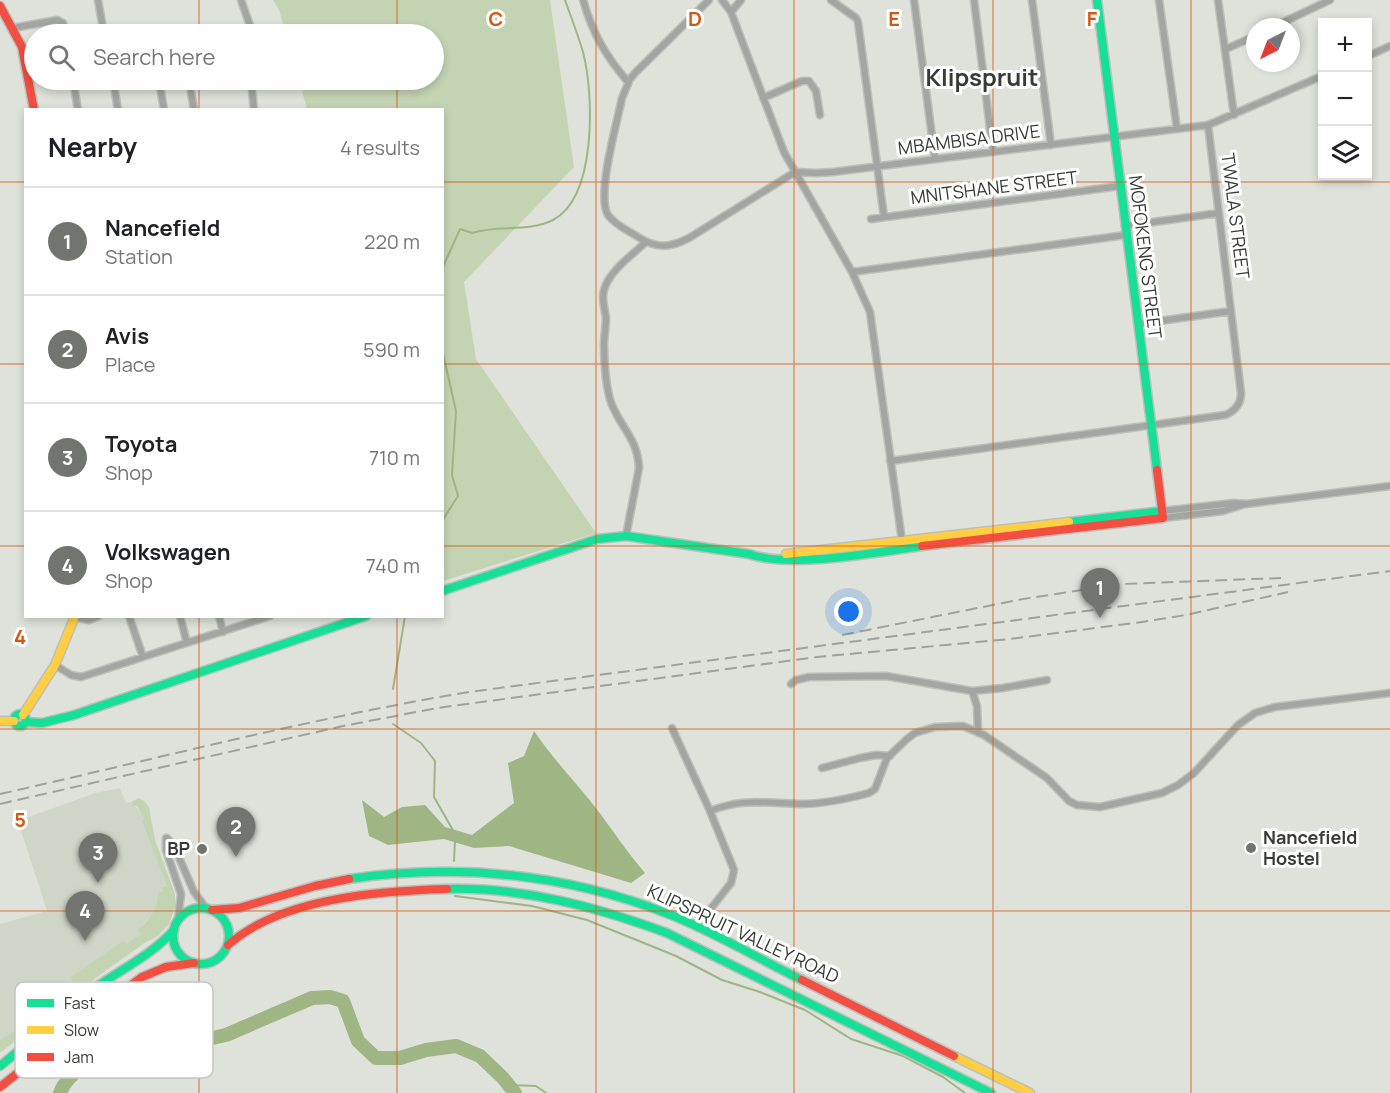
<!DOCTYPE html>
<html lang="en">
<head>
<meta charset="utf-8">
<style>
  body { margin:0; font-family:Manrope,sans-serif; background:#f2f2f2; color:#202124 }
  .controls { position:absolute; right:18px; top:18px; display:grid; overflow:hidden; border-radius:0px; box-shadow:0 3px 9px #0003 }
  .controls button { width:54px; height:54px; display:grid; place-items:center; padding:0; border:0; border-bottom:2px solid #e0e0e0; background:#fff; color:#202124; font:30px sans-serif }
  .compass { position:absolute; left:1246px; top:18px; width:54px; height:54px; border-radius:50%; background:#fff; box-shadow:0 3px 9px #0003; rotate:222deg }
  .you { position:absolute; left:849px; top:612px; width:21px; height:21px; margin:-15px; border:4px solid #fff; border-radius:50%; background:#1a73e8; box-shadow:0 0 0 9px #1a73e833 }
  .badge { display:grid; place-items:center; width:39px; height:39px; border-radius:50%; background:#72756f; color:#fff; font-size:20px; font-weight:700 }
  .pin { position:absolute; translate:-50% -50px; filter:drop-shadow(0 2px 3px #0008) }
  .pin::after { content:''; position:absolute; top:32px; width:21px; height:18px; background:inherit; clip-path:polygon(0 0,100% 0,50% 100%) }
  .list { margin:0; padding:0; list-style:none }
  h2 { display:flex; justify-content:space-between; align-items:center; height:78px; margin:0; padding:0 24px; font-size:26px }
  h2 small { font-size:20px; font-weight:400; color:#757577 }
  .list li { display:grid; grid-template-columns:39px 1fr auto; gap:18px; align-items:center; box-sizing:border-box; height:108px; padding:0 24px; border-top:2px solid #e0e0e0 }
  .list b { display:block; font-size:22px; white-space:nowrap }
  .list p { margin:0; font-size:20px; white-space:nowrap; color:#757577 }
  .list em { font-size:20px; font-style:normal; color:#757577 }
  .icon { flex:none; width:33px; height:33px; fill:none; stroke:currentColor; stroke-width:2; stroke-linecap:round; stroke-linejoin:round }
  .map { position:relative; flex:none; width:1390px; height:1093px; overflow:hidden }
  .search { position:absolute; background:#fff; box-shadow:0 3px 9px #0003; left:24px; top:24px; width:420px; height:66px; display:flex; align-items:center; gap:15px; box-sizing:border-box; padding:0 21px; border-radius:33px; color:#757577; font-size:22px }
  .panel { position:absolute; background:#fff; box-shadow:0 3px 9px #0003; left:24px; top:108px; width:420px; height:510px; border-radius:0px }
  .map>svg:first-child { display:block }
  .built { fill:#cfd6c8 }
  .green { fill:#c4d4b3 }
  .water { fill:#9fb583 }
  .lines { fill:none; stroke-linecap:round; stroke-linejoin:round }
  .stream { stroke:#9fb583; stroke-width:2 }
  .river { stroke:#9fb583; stroke-width:14 }
  .street-casing { stroke:#bdc0ba; stroke-width:9 }
  .fast-casing { stroke:#bdc0ba; stroke-width:11 }
  .slow-casing { stroke:#bdc0ba; stroke-width:11 }
  .jam-casing { stroke:#bdc0ba; stroke-width:11 }
  .street { stroke:#a2a5a1; stroke-width:6 }
  .fast { stroke:#16e098; stroke-width:8 }
  .slow { stroke:#ffcf43; stroke-width:8 }
  .jam { stroke:#f24e42; stroke-width:8 }
  .rail { stroke:#9ea19d; stroke-width:2; stroke-dasharray:12 6; stroke-linecap:butt }
  .grid { fill:none; stroke:#d65610; stroke-width:1.5; stroke-opacity:0.55 }
  .poi-dot { fill:#72756f; stroke:#fff; stroke-width:2 }
  .labels { text-anchor:middle; stroke-width:6; stroke-linejoin:round; paint-order:stroke }
  .street-label { font-size:18px; fill:#383b35; stroke:#fff }
  .poi-label { font-size:18px; font-weight:bold; fill:#383b35; stroke:#fff; text-anchor:start }
  .district-label { font-size:24px; font-weight:bold; fill:#383b35; stroke:#fff }
  .key { fill:#fff; stroke:#c3c4c2; stroke-width:1.5 }
  .key-label { font-size:16px; fill:#383b35 }
  .grid-label { font-size:20px; text-anchor:middle; font-weight:bold; fill:#d65610; stroke:#fff; stroke-width:6; stroke-linejoin:round; paint-order:stroke }
</style>
</head>
<body>
<div class="map">
<svg width="1390" height="1093" viewBox="0 0 1390 1093">
  <rect width="100%" height="100%" fill="#dee2da"/>
  <path class="built" d="M 120,788 L 126,803 L 131,802 L 139,810 L 144,819 L 142,822 L 167,886 L 164,887 L 164,891 L 158,892 L 156,904 L 152,915 L 139,929 L 141,934 L 126,944 L 122,940 L 71,978 L 73,982 L 26,1023 L 0,1040 L 0,924 L 47,911 L 18,821 L 95,793 Z"/>
  <path class="green" d="M 273,0 L 550,0 L 574,167 L 464,282 L 476,359 L 596,533 L 443,581 L 442,110 L 307,109 L 299,80 L 434,80 L 434,34 L 286,34 L 279,10 Z
    M 139,798 L 145,802 L 149,807 L 155,840 L 175,894 L 175,907 L 169,924 L 158,936 L 146,942 L 101,974 L 0,1053 L 0,1040 L 26,1023 L 73,982 L 70,978 L 123,940 L 126,944 L 141,934 L 138,929 C 151,920 157,908 158,892 L 163,891 L 163,887 L 167,886 L 142,822 L 144,819 L 137,806 L 134,806 L 131,802 Z"/>
  <path class="water" d="M 534,731 C 552,758 575,781 595,807 C 612,829 627,852 645,873 L 631,883 L 509,846 L 474,848 L 444,839 L 388,845 L 369,836 L 362,800 L 384,817 L 402,807 L 425,805 L 445,827 L 472,835 L 514,803 L 508,763 L 524,756 Z"/>
  <g class="lines">
    <path class="stream" d="M 442,269 L 460,229 L 472,233 C 498,224 527,233 553,220 C 597,197 594,94 583,52 C 578,35 571,17 565,0
      M 442,349 L 456,411 L 452,475 L 458,496 L 442,521
      M 393,689 L 405,616
      M 393,724 L 421,743 L 435,761 L 434,797 L 454,832
      M 454,861 L 455,840
      M 455,896 L 532,906 L 587,920 L 676,956 L 722,980 L 760,992 L 805,1010 L 851,1039 L 903,1056 L 943,1077 L 965,1093
      M 509,1085 L 536,1086 L 546,1093"/>
    <path class="river" d="M 60,1093 C 67,1074 87,1066 96,1048 L 117,1038 L 136,1024 L 150,1021 L 176,1030 L 199,1041 L 226,1035 L 312,998 L 330,997 L 343,1001 L 358,1041 L 376,1058 L 400,1058 L 426,1050 L 456,1046 L 480,1056 L 503,1078 L 515,1093"/>
    <g class="street-casing">
      <path id="street" d="M 98,0 L 104,34
        M 241,0 L 253,34
        M 583,0 C 593,34 605,55 628,82
        M 709,0 L 636,72 L 630,79 L 622,98 C 617,123 596,196 608,215 C 615,225 629,231 638,237 C 657,249 670,248 689,238 L 795,172
        M 722,0 L 731,12 L 784,152 L 852,272 L 870,312 L 902,541
        M 831,0 L 856,18 L 858,22 L 884,217
        M 914,0 L 935,159
        M 974,0 L 993,152
        M 1032,0 L 1051,145
        M 1159,0 L 1177,129
        M 1218,0 L 1234,115
        M 731,12 L 741,0
        M 1273,27 L 1330,0
        M 13,28 L 57,20 L 63,23 L 66,34
        M 1226,49 L 1255,36
        M 1368,56 L 1390,46
        M 73,80 L 78,110
        M 113,80 L 118,110
        M 159,80 L 164,110
        M 189,80 L 194,110
        M 251,80 L 254,110
        M 763,98 L 802,81 L 809,81 L 816,91 L 820,115
        M 795,172 L 816,173 L 833,172 L 1208,125 L 1322,76
        M 871,219 L 1120,186
        M 1125,226 L 1219,213
        M 852,272 L 1126,235
        M 1138,324 L 1231,311
        M 890,461 L 1225,415 C 1235,411 1241,404 1241,393 L 1208,125
        M 1162,511 L 1234,503 L 1246,504 L 1390,486
        M 1163,518 L 1223,511 L 1245,504
        M 626,536 L 639,468 C 638,440 622,429 612,405 C 606,391 604,361 604,345 C 604,336 606,327 606,318 C 605,309 601,299 604,290 C 609,271 632,255 646,242
        M 129,616 L 143,657
        M 180,616 L 187,643
        M 219,616 L 223,632
        M 74,617 L 89,620 L 99,616
        M 55,665 L 71,675 L 81,677 L 270,616
        M 791,684 L 796,680 L 809,677 L 886,676 L 972,691 L 977,706 L 978,732
        M 972,691 L 1003,688 L 1047,680
        M 672,728 L 710,811 L 734,870 L 731,883 L 705,916 L 698,928
        M 822,768 L 860,758 L 876,755 L 890,756
        M 710,811 C 742,798 765,803 799,804 C 821,804 847,799 869,793 L 875,789 L 887,758 L 907,739 L 915,733 L 935,727 L 963,726 L 984,735 L 1047,778 L 1069,801 L 1077,805 L 1100,807 L 1162,793 L 1178,785 L 1194,773 L 1238,725 L 1255,713 L 1275,707 L 1390,693
        M 166,838 L 166,850 L 181,894 L 178,920
        M 167,838 L 174,846 L 194,892 L 206,908"/>
    </g>
    <g class="fast-casing">
      <path id="fast" d="M 1097,0 L 1157,470
        M 1069,522 L 1162,511
        M 442,591 L 597,539 L 626,536 L 749,554 C 790,569 878,552 922,546
        M14 720a6 6 0 1 1 12 0a6 6 0 1 1-12 0Z
        M 26,722 L 42,723 L 74,715 L 366,616
        M 349,879 C 459,863 568,874 671,915 C 716,933 759,959 802,980
        M 447,889 C 523,887 597,907 667,933 L 991,1093
        M173 936a28 28 0 1 1 56 0a28 28 0 1 1-56 0Z
        M 0,1066 C 29,1043 56,1017 85,995 C 115,972 149,958 174,930"/>
    </g>
    <g class="slow-casing">
      <path id="slow" d="M 786,554 L 1069,522
        M 23,715 L 55,665 L 75,616
        M 0,721 L 14,721
        M 954,1056 L 1030,1093"/>
    </g>
    <g class="jam-casing">
      <path id="jam" d="M 0,6 L 22,47 L 34,110
        M 922,546 L 1163,518 L 1157,470
        M 212,910 L 239,908 L 315,886 L 349,879
        M 228,945 C 281,898 378,891 447,889
        M 802,980 L 954,1056
        M 0,1087 L 89,1016 L 142,977 L 166,967 L 194,963"/>
    </g>
    <use href="#street" class="street"/>
    <use href="#fast" class="fast"/>
    <use href="#slow" class="slow"/>
    <use href="#jam" class="jam"/>
    <path class="rail" d="M 842,635 L 1023,599 L 1122,584 L 1281,578
      M 0,794 C 156,759 311,718 469,692 L 1390,571
      M 0,804 L 343,726 L 437,708 L 817,657 L 1010,639 L 1142,622 L 1186,615 L 1288,592"/>
  </g>
  <path class="grid" d="M 199,0 L 199,34M 397,0 L 397,34M 596,0 L 596,1093M 794,0 L 794,1093M 993,0 L 993,1093M 1191,0 L 1191,1093M 199,80 L 199,110M 397,80 L 397,110M 0,182 L 26,182M 442,182 L 1390,182M 0,364 L 26,364M 442,364 L 1390,364M 0,546 L 26,546M 442,546 L 1390,546M 199,616 L 199,1093M 397,616 L 397,1093M 0,729 L 1390,729M 0,911 L 1390,911"/>
  <g class="poi-dot">
    <circle cx="1251" cy="848" r="6"/>
    <circle cx="202" cy="849" r="6"/>
  </g>
  <g class="labels">
    <g class="street-label">
      <text transform="translate(969 140) rotate(-7)" y="6">MBAMBISA DRIVE</text>
      <text transform="translate(994 188) rotate(-7)" y="6">MNITSHANE STREET</text>
      <text transform="translate(1235 216) rotate(83)" y="6">TWALA STREET</text>
      <text transform="translate(1145 257) rotate(83)" y="6">MOFOKENG STREET</text>
      <text transform="translate(743 934) rotate(25)" y="6">KLIPSPRUIT VALLEY ROAD</text>
    </g>
    <g class="poi-label">
      <text x="1263" y="844">Nancefield<tspan x="1263" dy="21">Hostel</tspan></text>
      <text x="190" y="855" text-anchor="end">BP</text>
    </g>
    <g class="district-label">
      <text x="982" y="86">Klipspruit</text>
    </g>
  </g>
  <rect x="15" y="982" width="198" height="96" rx="9" class="key"/>
  <rect x="27" y="999" width="27" height="8" fill="#16e098"/>
  <rect x="27" y="1026" width="27" height="8" fill="#ffcf43"/>
  <rect x="27" y="1053" width="27" height="8" fill="#f24e42"/>
  <g class="key-label">
    <text x="64" y="1009">Fast</text>
    <text x="64" y="1036">Slow</text>
    <text x="64" y="1063">Jam</text>
  </g>
  <g class="grid-label">
    <text x="496" y="26">C</text>
    <text x="695" y="26">D</text>
    <text x="894" y="26">E</text>
    <text x="1092" y="26">F</text>
    <text x="20" y="644">4</text>
    <text x="20" y="827">5</text>
  </g>
</svg>
<div class="controls">
<button>+</button>
<button>−</button>
<button><svg class="icon" aria-label="layers" viewBox="0 0 24 24"><path d="M12 4l9 5-9 5-9-5zM3 14l9 5 9-5"/></svg></button>
</div>
<svg class="compass" viewBox="-18 -18 36 36"><path d="M0-13l5 13h-10z" fill="#e53935"/><path d="M0 13l5-13h-10z" fill="#757577"/></svg>
<div class="you"></div>
<div class="pin badge" style="left:1100px;top:618px">1</div>
<div class="pin badge" style="left:236px;top:857px">2</div>
<div class="pin badge" style="left:98px;top:883px">3</div>
<div class="pin badge" style="left:85px;top:941px">4</div>
<div class="search"><svg class="icon" aria-label="search" viewBox="0 0 24 24"><circle cx="10" cy="10" r="6"/><path d="M15 15l6 6"/></svg>Search here</div>
<section class="panel">
<h2>Nearby<small>4 results</small></h2>
<ul class="list">
<li><span class="badge">1</span><div><b>Nancefield</b><p>Station</p></div><em>220 m</em></li>
<li><span class="badge">2</span><div><b>Avis</b><p>Place</p></div><em>590 m</em></li>
<li><span class="badge">3</span><div><b>Toyota</b><p>Shop</p></div><em>710 m</em></li>
<li><span class="badge">4</span><div><b>Volkswagen</b><p>Shop</p></div><em>740 m</em></li>
</ul>
</section>
</div>
</body>
</html>
